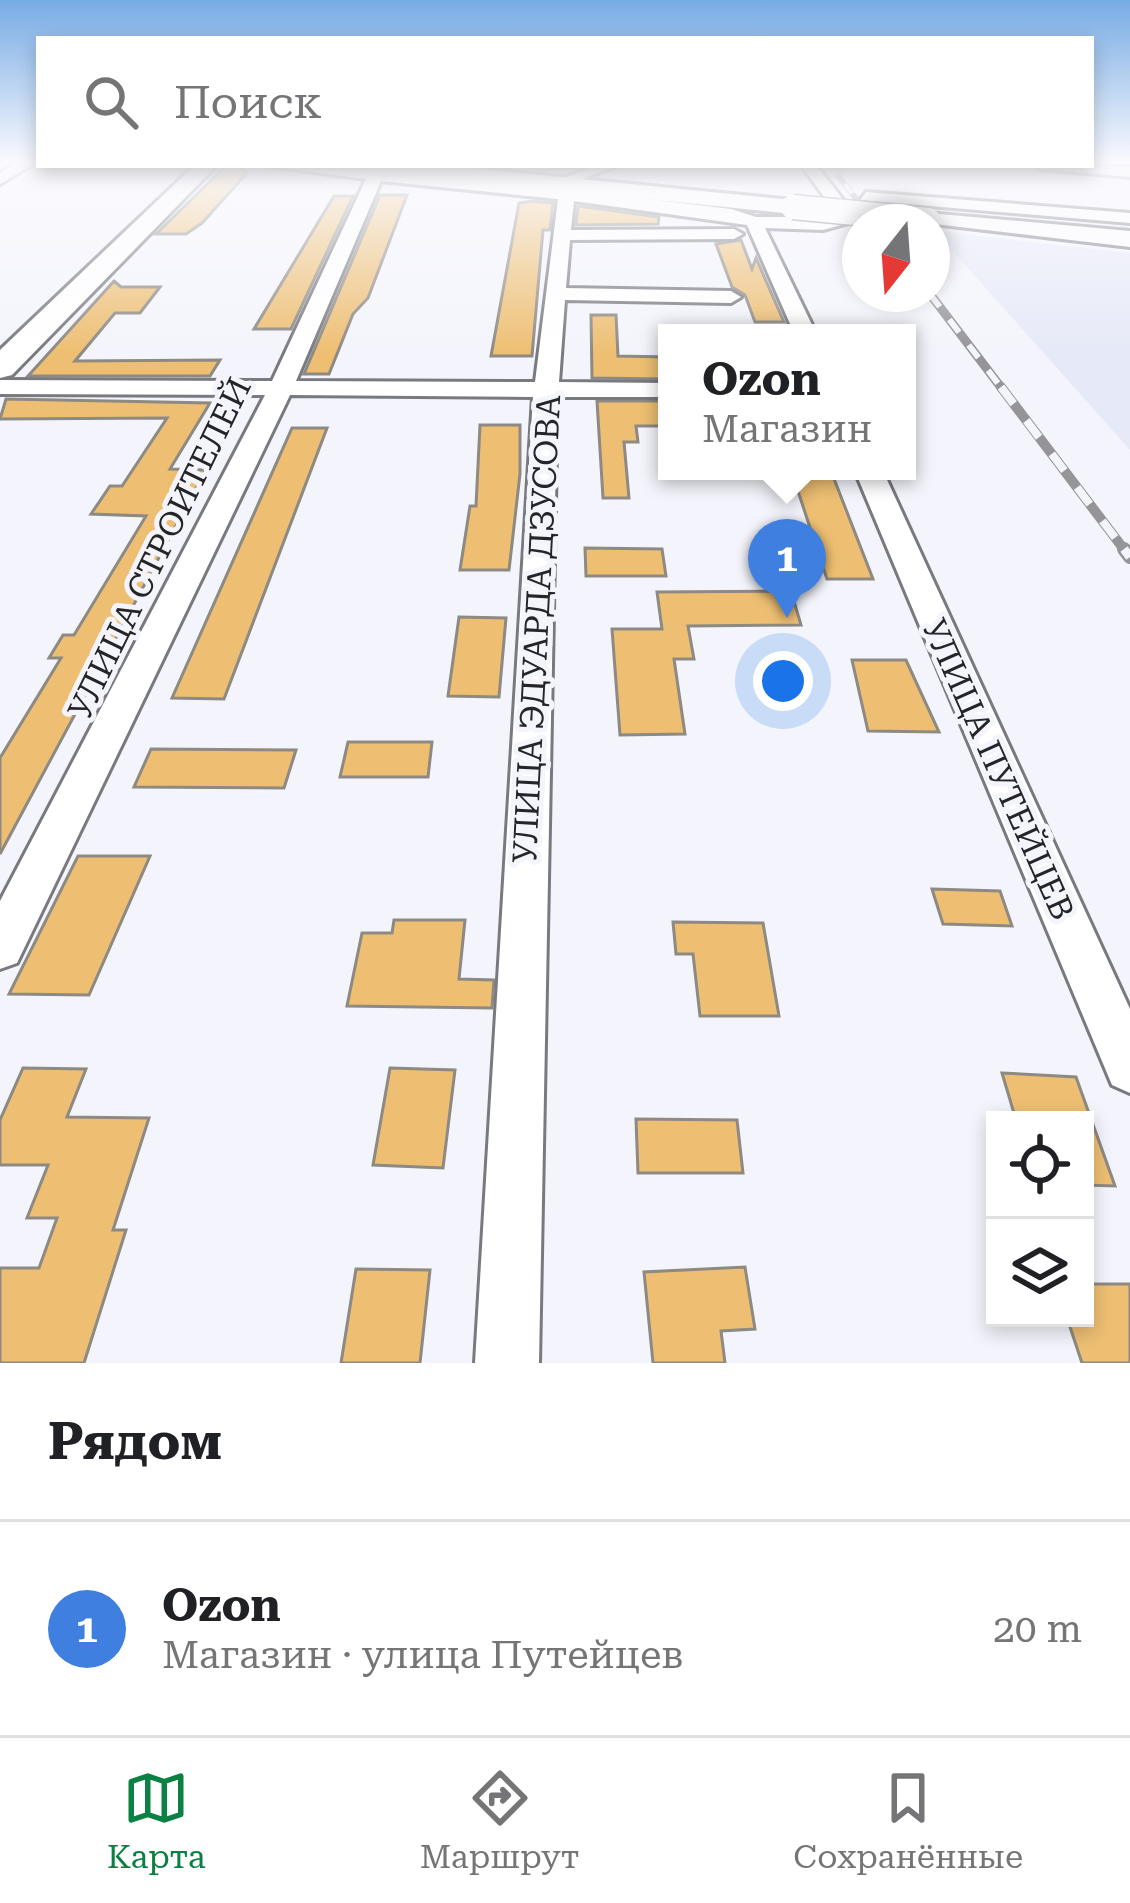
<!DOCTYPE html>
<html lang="ru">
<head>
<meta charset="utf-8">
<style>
  body { margin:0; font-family:"Roboto Serif",serif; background:#f6f6f6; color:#202124 }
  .controls { position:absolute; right:36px; bottom:36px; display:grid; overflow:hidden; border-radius:0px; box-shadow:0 6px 18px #0003 }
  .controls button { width:108px; height:108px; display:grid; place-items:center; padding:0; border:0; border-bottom:3px solid #e0e0e0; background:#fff; color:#202124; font:60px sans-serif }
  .compass { position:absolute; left:842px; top:204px; width:108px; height:108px; border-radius:50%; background:#fff; box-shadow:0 6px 18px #0003; rotate:197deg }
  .you { position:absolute; left:783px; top:681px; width:42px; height:42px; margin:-30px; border:9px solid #fff; border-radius:50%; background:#1a73e8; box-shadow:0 0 0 18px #1a73e833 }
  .badge { display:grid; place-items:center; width:78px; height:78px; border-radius:50%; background:#0b8043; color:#fff; font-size:39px; font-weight:700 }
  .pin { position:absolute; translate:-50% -99px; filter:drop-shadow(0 3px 6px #0008) }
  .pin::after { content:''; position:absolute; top:63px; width:42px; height:36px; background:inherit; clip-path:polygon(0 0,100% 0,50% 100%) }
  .popup { position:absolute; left:658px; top:324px; width:258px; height:156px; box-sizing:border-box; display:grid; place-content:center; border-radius:0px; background:#fff; filter:drop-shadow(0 3px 9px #0005); font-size:39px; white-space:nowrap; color:#757577 }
  .popup b { font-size:45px; color:#202124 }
  .popup::after { content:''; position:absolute; left:50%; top:100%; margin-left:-24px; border:24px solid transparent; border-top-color:#fff }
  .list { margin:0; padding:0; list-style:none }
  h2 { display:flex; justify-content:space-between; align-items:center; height:156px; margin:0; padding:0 48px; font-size:51px }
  h2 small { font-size:39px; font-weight:400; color:#757577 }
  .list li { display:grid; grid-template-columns:78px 1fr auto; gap:36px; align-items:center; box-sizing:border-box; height:216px; padding:0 48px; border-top:3px solid #e0e0e0 }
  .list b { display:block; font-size:45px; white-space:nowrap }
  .list p { margin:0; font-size:39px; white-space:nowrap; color:#757577 }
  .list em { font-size:39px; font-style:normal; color:#757577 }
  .icon { flex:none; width:66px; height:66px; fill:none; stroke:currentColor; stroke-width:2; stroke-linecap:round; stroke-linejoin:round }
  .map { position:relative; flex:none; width:1130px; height:1363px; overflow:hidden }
  .search { position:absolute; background:#fff; box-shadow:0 6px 18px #0003; left:36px; right:36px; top:36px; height:132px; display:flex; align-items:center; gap:30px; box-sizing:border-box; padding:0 42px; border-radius:0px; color:#757577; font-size:45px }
  .sheet { height:372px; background:#fff }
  nav { display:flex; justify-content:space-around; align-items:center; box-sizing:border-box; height:168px; border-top:3px solid #e0e0e0; background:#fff; font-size:33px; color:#757577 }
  nav a { display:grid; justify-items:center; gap:6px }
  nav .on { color:#0b8043 }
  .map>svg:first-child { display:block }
  .built { fill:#e6e9f7 }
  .building { fill:#eebf73; stroke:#8d8983; stroke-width:3 }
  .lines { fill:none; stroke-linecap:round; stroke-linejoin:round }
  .street-casing { stroke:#787a80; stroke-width:6 }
  .secondary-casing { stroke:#787a80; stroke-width:6 }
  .street { fill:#fff; fill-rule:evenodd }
  .secondary { fill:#fff; fill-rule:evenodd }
  .rail-far3-casing { stroke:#949499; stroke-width:6 }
  .rail-far2-casing { stroke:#949499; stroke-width:9 }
  .rail-far1-casing { stroke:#949499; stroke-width:10 }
  .rail-casing { stroke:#949499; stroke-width:14 }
  .rail-far3 { stroke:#f4f5fc; stroke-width:4.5; stroke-dasharray:12; stroke-linecap:butt }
  .rail-far2 { stroke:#f4f5fc; stroke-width:6; stroke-dasharray:16; stroke-linecap:butt }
  .rail-far1 { stroke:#f4f5fc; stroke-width:8; stroke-dasharray:21; stroke-linecap:butt }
  .rail { stroke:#f4f5fc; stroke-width:9; stroke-dasharray:26; stroke-linecap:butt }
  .secondary-bridge-casing { stroke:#787a80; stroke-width:27; stroke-linecap:butt }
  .secondary-bridge { stroke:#fff; stroke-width:24 }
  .labels { text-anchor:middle; stroke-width:10; stroke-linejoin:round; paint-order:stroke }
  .street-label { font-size:33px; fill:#252528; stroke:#f4f5fc }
</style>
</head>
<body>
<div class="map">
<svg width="1130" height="1363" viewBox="0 0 1130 1363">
  <rect width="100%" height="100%" fill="#f4f5fc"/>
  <path class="built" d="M 935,231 L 1130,253 L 1130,450 Z"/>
  <path class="building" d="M 227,165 L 238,165 L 247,173 L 202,223 L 186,234 L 156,234 Z
    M 380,195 L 407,195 L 368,298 L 353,314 L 329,374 L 304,374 Z
    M 334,196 L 353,196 L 291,329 L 254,329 Z
    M 533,201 L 553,203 L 550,230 L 543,230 L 532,356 L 491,356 L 519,203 Z
    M 578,206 L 659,217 L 658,224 L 576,225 Z
    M 741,240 L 752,269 L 756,258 L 784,322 L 755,322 L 745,295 L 732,287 L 716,244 Z
    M 114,281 L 121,287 L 160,287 L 140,313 L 115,313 L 75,361 L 220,360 L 210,376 L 28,376 Z
    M 591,315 L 616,315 L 618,356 L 667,357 L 667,379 L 592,378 Z
    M 6,399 L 210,403 L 170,469 L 206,470 L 0,854 L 0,758 L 61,658 L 49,658 L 63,635 L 74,635 L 146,516 L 91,514 L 110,486 L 122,486 L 167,418 L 0,419 Z
    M 597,401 L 667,401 L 667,426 L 636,426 L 638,442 L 624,442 L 629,498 L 603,498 Z
    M 480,425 L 520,425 L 520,474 L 509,570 L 460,570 L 470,506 L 476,506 Z
    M 292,428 L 327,428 L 224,699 L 172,698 Z
    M 803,471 L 831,471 L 873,579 L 827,579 L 794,479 L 806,479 Z
    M 585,548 L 662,549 L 666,576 L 586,576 Z
    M 791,591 L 801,625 L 688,626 L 694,659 L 674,659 L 685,734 L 620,735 L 612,629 L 662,629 L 657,592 Z
    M 459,617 L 506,618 L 499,697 L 448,696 Z
    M 852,660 L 906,660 L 939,732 L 868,731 Z
    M 348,742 L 432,742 L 428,777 L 340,777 Z
    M 151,749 L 296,750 L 284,788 L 134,787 Z
    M 78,856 L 150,856 L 89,995 L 9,994 Z
    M 932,889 L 1000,891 L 1012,926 L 943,924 Z
    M 394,920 L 465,920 L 459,979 L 494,980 L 492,1008 L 347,1006 L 362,933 L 392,933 Z
    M 673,922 L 763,923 L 779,1016 L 700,1016 L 693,954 L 676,954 Z
    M 23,1068 L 86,1069 L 67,1117 L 149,1118 L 113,1230 L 126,1230 L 84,1363 L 0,1363 L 0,1268 L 39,1268 L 57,1218 L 27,1218 L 48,1165 L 0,1165 L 0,1120 Z
    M 390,1068 L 455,1070 L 443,1168 L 373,1165 Z
    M 1002,1073 L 1076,1077 L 1115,1186 L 1085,1185 L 1085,1120 L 1016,1120 Z
    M 636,1119 L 737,1120 L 743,1173 L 638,1173 Z
    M 745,1267 L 755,1329 L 721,1331 L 725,1363 L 653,1363 L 644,1272 Z
    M 356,1269 L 430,1270 L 420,1363 L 341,1363 Z
    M 1085,1284 L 1130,1284 L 1130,1363 L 1082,1363 L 1067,1318 L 1085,1318 Z"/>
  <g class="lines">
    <g class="street-casing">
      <path id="street" d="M 18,162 L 36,162 L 0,184 L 0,173 Z
        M 261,165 C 417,165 576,191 731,209 L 756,217 L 839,217 L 801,165 L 816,165 L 859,220 L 823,230 L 765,228 L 816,333 L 794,333 L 747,225 L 574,201 L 571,230 L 734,229 L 743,234 L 734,239 L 570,240 L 566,288 L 731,291 L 741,297 L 731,303 L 565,300 L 559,382 L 667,383 L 667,397 L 557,397 L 539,1363 L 475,1363 L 533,397 L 290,395 L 17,963 L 0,969 L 0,901 L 265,395 L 0,394 L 0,380 L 272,381 L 366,179 ZM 381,181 L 558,199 L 535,382 L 296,381 Z
        M 598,165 L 620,165 L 560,187 L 547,184 Z
        M 1034,165 L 1130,167 L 1130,177 L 1041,169 Z
        M 866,192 L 1130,213 L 1130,223 L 860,200 Z
        M 855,471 L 883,471 L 1130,1009 L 1130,1093 L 1112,1085 Z"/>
    </g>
    <g class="secondary-casing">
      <path id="secondary" d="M 195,165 L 217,165 L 12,375 L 0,378 L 0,350 Z
        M 365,165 L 439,165 L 793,200 L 805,207 L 793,214 L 375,171 Z
        M 928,213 L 1130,231 L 1130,247 L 917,222 Z"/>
    </g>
    <use href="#street" class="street"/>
    <use href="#secondary" class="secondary"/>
    <g class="rail-far3-casing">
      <path id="rail-far3" d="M 830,165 L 874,222"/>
    </g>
    <g class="rail-far2-casing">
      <path id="rail-far2" d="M 930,294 L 1003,390"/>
    </g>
    <g class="rail-far1-casing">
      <path id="rail-far1" d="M 1001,387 L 1126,552"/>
    </g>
    <g class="rail-casing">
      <path id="rail" d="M 1124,549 L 1130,557"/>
    </g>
    <use href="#rail-far3" class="rail-far3"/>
    <use href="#rail-far2" class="rail-far2"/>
    <use href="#rail-far1" class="rail-far1"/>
    <use href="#rail" class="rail"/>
    <g class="secondary-bridge-casing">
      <path id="secondary-bridge" d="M 793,207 L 928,220"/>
    </g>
    <use href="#secondary-bridge" class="secondary-bridge"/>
  </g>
  <linearGradient id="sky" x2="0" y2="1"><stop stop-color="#77abe4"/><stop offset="0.46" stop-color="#fafafe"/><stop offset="1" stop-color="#fafafe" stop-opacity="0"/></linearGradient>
  <rect width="1130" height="353" fill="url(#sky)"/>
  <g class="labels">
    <g class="street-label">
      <text transform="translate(159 548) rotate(-64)" y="12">УЛИЦА СТРОИТЕЛЕЙ</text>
      <text transform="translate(536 629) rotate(-87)" y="12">УЛИЦА ЭДУАРДА ДЗУСОВА</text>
      <text transform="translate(999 769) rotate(66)" y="12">УЛИЦА ПУТЕЙЦЕВ</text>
    </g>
  </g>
</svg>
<div class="controls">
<button><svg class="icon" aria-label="locate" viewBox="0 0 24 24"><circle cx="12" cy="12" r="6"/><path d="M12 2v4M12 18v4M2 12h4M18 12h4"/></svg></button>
<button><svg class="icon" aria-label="layers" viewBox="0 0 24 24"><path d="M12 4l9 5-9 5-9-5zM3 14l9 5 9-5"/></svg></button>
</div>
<svg class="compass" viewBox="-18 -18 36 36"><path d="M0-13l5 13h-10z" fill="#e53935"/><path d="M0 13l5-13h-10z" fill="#757577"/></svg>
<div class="you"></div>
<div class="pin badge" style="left:787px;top:618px;background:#3f7fe0">1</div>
<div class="popup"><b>Ozon</b>Магазин</div>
<div class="search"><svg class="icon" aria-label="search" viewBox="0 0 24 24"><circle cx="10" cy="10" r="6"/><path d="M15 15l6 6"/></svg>Поиск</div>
</div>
<section class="sheet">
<h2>Рядом<small></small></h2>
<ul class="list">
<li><span class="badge" style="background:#3f7fe0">1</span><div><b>Ozon</b><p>Магазин · улица Путейцев</p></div><em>20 m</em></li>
</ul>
</section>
<nav>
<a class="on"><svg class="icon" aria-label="map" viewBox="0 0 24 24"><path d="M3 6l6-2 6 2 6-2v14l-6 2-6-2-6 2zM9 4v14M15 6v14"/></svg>Карта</a>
<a><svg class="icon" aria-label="directions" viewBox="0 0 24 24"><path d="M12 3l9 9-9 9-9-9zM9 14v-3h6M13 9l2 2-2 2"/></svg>Маршрут</a>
<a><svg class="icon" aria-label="saved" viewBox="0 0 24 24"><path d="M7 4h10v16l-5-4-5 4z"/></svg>Сохранённые</a>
</nav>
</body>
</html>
